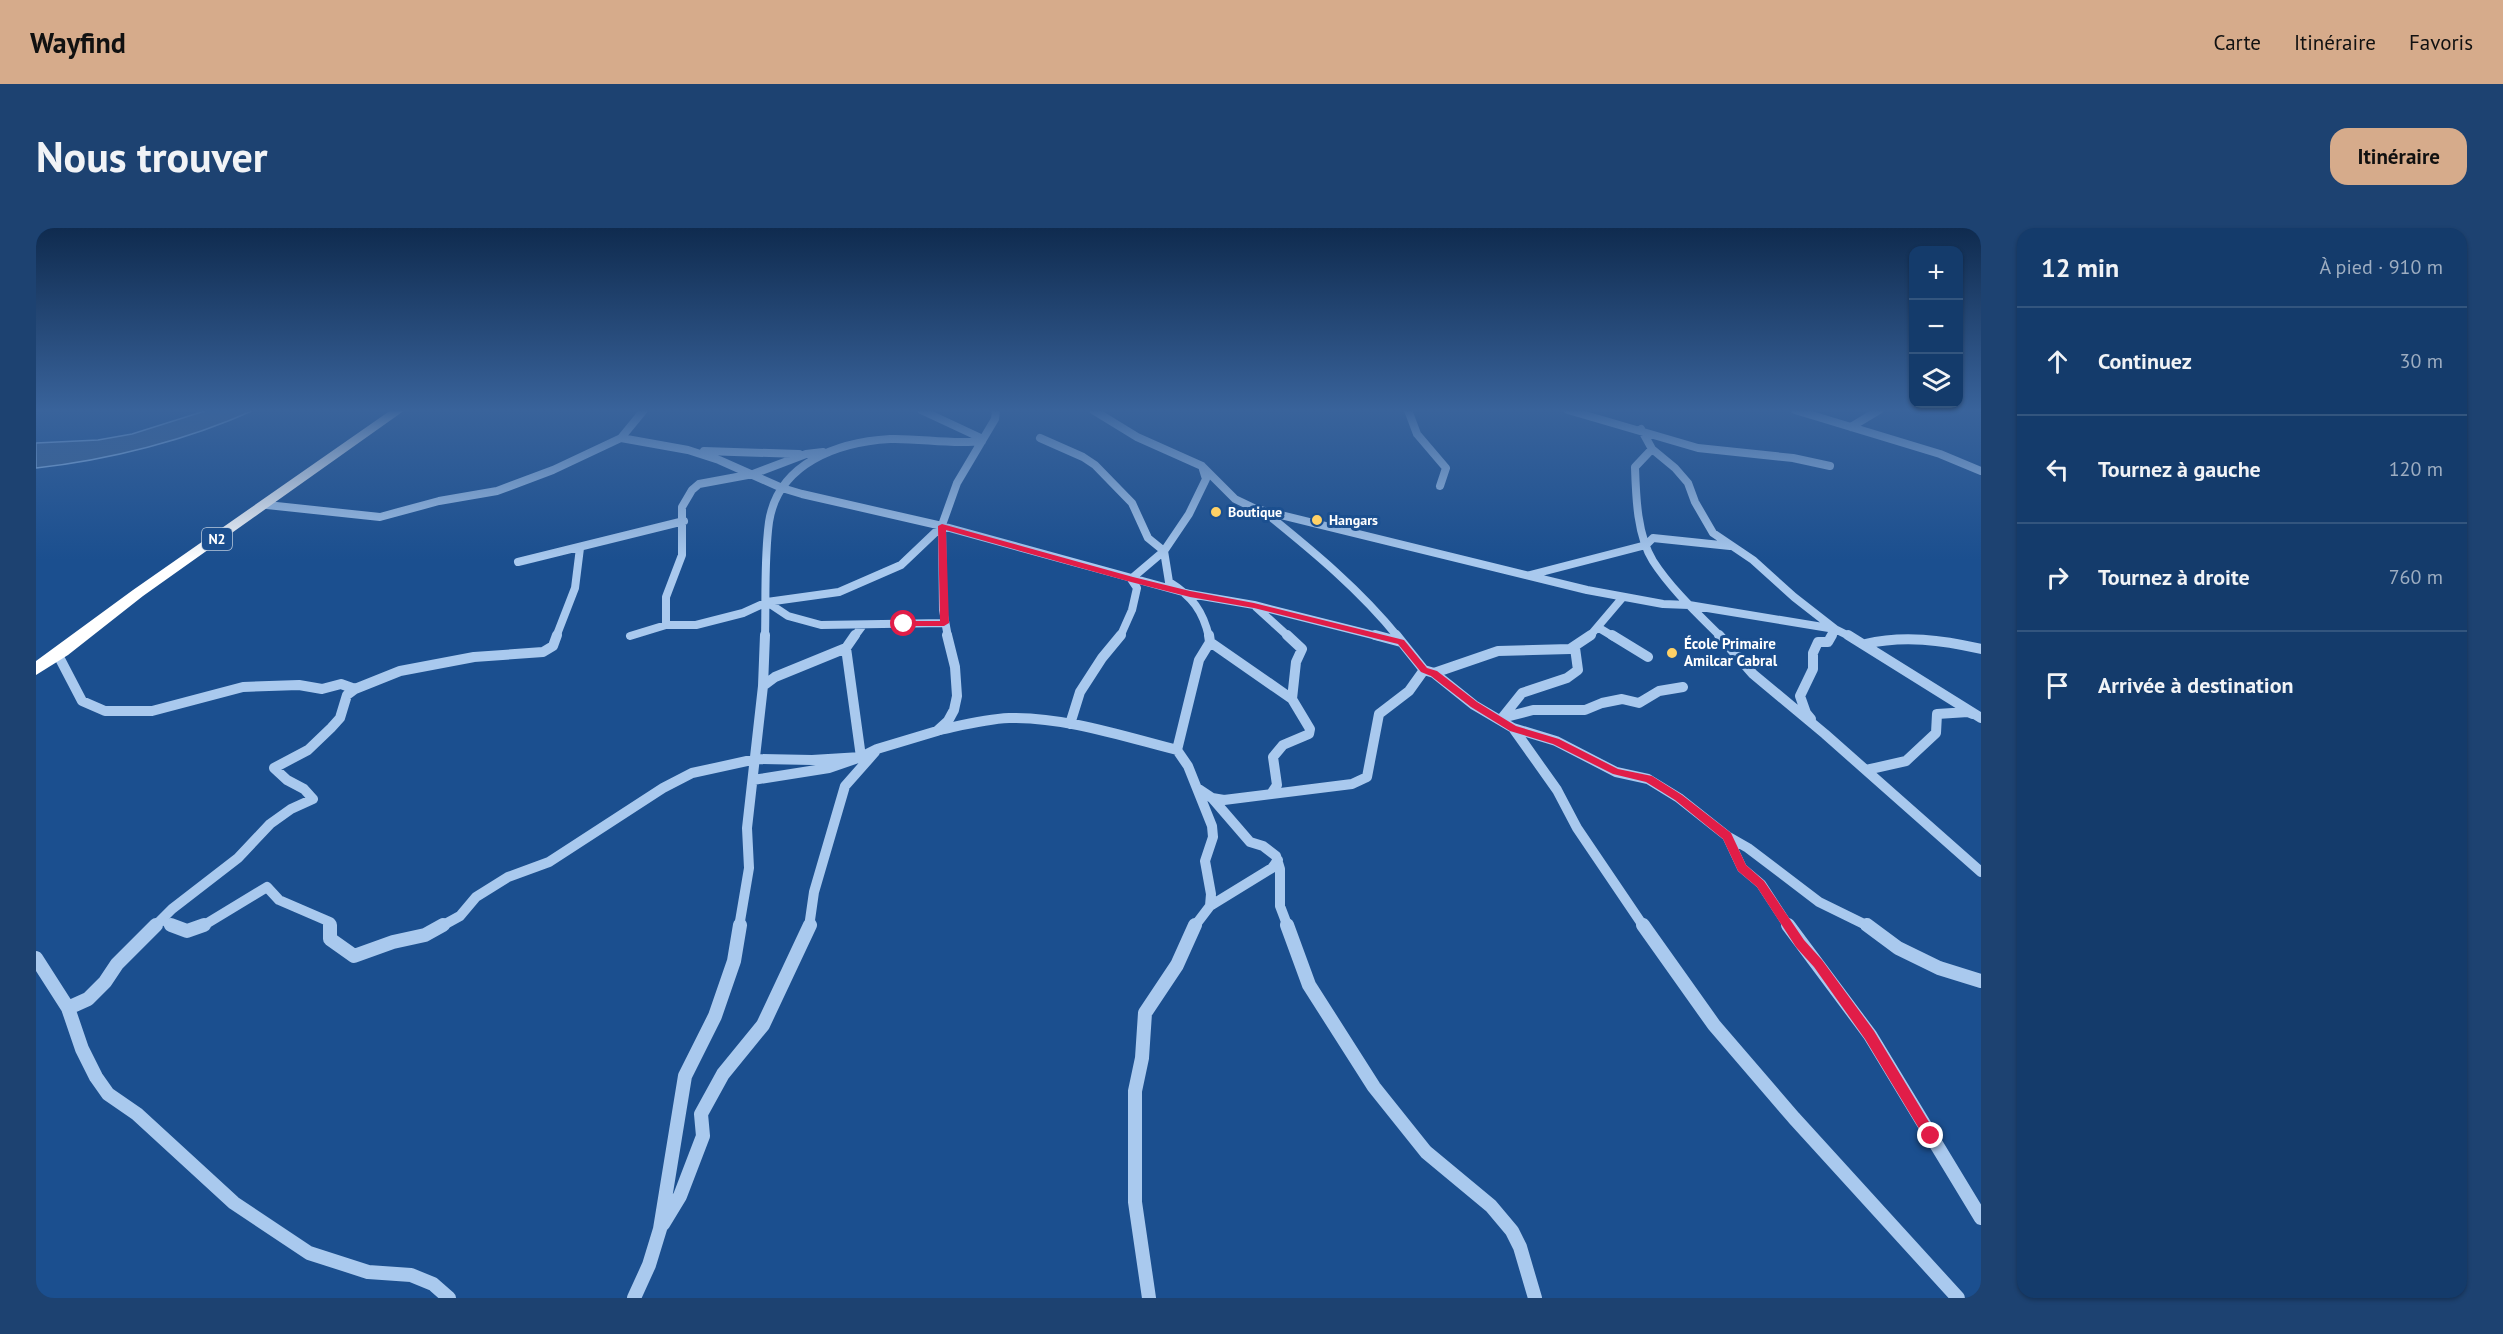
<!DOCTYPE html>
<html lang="fr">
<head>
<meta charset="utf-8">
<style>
  body { margin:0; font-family:"PT Sans",sans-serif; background:#1d4271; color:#f1f3f6 }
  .controls { position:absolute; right:18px; top:18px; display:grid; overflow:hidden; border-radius:12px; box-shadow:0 2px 4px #0004 }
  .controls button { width:54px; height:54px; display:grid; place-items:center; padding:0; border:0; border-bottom:2px solid #33557e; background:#143b6b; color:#f1f3f6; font:30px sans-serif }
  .stop { position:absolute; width:18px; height:18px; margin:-14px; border:4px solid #e11d48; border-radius:50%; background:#fff }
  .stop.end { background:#e11d48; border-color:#fff; box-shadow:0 2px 6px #0008 }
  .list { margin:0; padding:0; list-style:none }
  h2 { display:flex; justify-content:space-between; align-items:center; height:78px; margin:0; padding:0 24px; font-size:26px }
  h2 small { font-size:20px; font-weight:400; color:#9dadc1 }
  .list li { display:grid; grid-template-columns:39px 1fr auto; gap:18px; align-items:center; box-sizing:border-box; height:108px; padding:0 24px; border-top:2px solid #33557e }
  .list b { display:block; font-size:22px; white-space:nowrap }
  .list em { font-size:20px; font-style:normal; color:#9dadc1 }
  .icon { flex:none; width:33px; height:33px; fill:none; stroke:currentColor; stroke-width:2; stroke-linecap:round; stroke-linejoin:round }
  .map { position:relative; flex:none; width:1945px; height:1070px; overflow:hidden; border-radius:18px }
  header { display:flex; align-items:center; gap:36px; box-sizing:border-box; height:84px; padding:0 30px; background:#d6ab8b; color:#111 }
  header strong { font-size:28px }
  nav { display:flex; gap:33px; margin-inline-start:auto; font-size:21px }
  .intro { display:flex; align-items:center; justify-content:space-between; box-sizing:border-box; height:144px; padding:0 36px }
  h1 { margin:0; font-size:42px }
  .button { padding:15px 27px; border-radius:18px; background:#d6ab8b; color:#111; font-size:21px; font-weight:700 }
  main { display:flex; gap:36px; padding:0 36px }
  aside { flex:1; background:#143b6b; border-radius:18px; box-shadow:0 2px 4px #0004 }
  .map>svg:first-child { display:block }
  .water { fill:#3c6290; stroke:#9cc4f0; stroke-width:1.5 }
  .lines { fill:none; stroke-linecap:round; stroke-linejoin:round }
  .minor-far2 { stroke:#a9c9ee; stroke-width:8 }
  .minor-far1 { stroke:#a9c9ee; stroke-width:10 }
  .minor { stroke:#a9c9ee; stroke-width:14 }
  .highway { fill:#fff; fill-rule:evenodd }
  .route { fill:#e11d48 }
  .poi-dot { fill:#ffd166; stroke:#1b4f8f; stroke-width:2 }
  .labels { text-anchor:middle; stroke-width:6; stroke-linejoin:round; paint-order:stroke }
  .far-poi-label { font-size:14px; font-weight:bold; fill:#fff; stroke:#1b4f8f; text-anchor:start }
  .shield { fill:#1b4f8f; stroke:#bbcadd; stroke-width:1.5 }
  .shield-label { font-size:14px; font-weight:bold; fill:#fff }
  .poi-label { font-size:15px; font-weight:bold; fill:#fff; stroke:#1b4f8f; text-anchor:start }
</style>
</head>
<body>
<header>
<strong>Wayfind</strong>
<nav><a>Carte</a><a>Itinéraire</a><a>Favoris</a></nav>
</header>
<div class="intro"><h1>Nous trouver</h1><a class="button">Itinéraire</a></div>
<main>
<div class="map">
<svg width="1945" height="1070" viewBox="0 0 1945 1070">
  <rect width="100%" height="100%" fill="#1b4f8f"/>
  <path class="water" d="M 172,182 L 218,182 C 152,212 73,232 0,240 L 0,215 L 62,212 L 96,206 Z"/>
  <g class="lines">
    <path class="minor-far2" d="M 885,182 L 947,211
      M 1057,182 L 1101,209 L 1166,238 L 1199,271 L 1220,281 L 1551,362 L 1627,376 L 1653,377 L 1799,401 L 1815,409
      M 1372,182 L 1381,206 L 1410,240 L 1404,258
      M 1532,182 L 1662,220 L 1757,230 L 1794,238
      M 1759,182 L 1904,226 L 1945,243
      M 1815,199 L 1843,182
      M 1605,201 L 1616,221 L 1639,240 L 1652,255 L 1659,274 L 1677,305 L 1717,332 L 1758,369 L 1799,401 L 1795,409
      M 585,210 L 608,182
      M 1004,210 L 1047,229 L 1059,237 L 1096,275 L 1112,310 L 1128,323 L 1133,354 C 1156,368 1167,383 1173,409
      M 1616,221 L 1599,239 C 1600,269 1601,307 1617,333 C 1635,361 1662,386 1685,409
      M 668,223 L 763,226
      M 231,277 L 344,289 L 403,273 L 461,263 L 517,242 L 585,210 L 652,222 L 683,232 L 746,260 L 766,266 L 906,298 L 1154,366 L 1218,377 L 1345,409
      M 1231,286 C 1278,324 1324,362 1362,409
      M 482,334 L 648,293
      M 1494,347 L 1610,317 L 1617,310 L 1694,318
      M 731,374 L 752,388 L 785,397 L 908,395
      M 1220,379 L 1253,409
      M 630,397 L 630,369 L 646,327 L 646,279 L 656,262 L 663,256 L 717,246 L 770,226 L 787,224
      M 1563,400 L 1578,409
      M 594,408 L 630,397 L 660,397 L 707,385 L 731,374 L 803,364 L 865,337 L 906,298
      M 520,409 L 539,360 L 544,320
      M 729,409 C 730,372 728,330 733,294 C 742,235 802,214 854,211 C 885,210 915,217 946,213
      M 818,409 L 827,397
      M 912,409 L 907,382 L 906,297 L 921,255 L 959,191 L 960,182
      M 1084,409 L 1096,382 L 1101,360 L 1095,351 L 1128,323 L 1153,286 L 1170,251 L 1166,238
      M 1553,409 L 1587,369"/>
    <path class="minor-far1" d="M 1251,407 L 1266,421 L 1260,434 L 1256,471
      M 1339,407 L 1365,414
      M 1360,407 L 1388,442 L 1398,445 L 1438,477 L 1477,500 L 1520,513 L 1580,544 L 1612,551 L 1643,570 L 1691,608 L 1712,620 L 1783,674 L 1834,699
      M 1576,407 L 1612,429
      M 1683,407 L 1717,446 L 1789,506 L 1945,644
      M 1812,407 L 1945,490
      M 1174,414 L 1256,471 L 1274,501 L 1273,506 L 1247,517 L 1237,529 L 1241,557 L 1235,566
      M 1829,416 C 1868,407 1906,412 1945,421
      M 1539,420 L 1542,442 L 1531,450 L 1486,465 L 1466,490 L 1497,482 L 1549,482 L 1566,475 L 1586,471 L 1603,475 L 1623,463 L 1647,459
      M 22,427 L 46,473 L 69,483 L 116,483 L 207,459 L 263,457 L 286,461 L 305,456 L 319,461
      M 1398,445 L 1462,423 L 1534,421 L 1555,407
      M 727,458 L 739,449 L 810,420
      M 1775,491 L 1770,485 L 1764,468 L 1777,441 L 1777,425 L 1782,414 L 1792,414 L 1796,407
      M 1034,496 L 1044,464 L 1066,430 L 1085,407
      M 1477,500 L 1521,562 L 1541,600 L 1608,699
      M 904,502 C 927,497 949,491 973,490 C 1030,489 1086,508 1141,522 L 1152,538 L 1176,598 L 1177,609 L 1169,633 L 1175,666 L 1174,678 L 1158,699
      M 1141,522 L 1163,432 L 1174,414 L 1173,407
      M 1830,542 L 1870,533 L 1900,505 L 1901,486 L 1932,484 L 1937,486
      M 717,552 L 793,540 L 825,529 L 810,420 L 819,407
      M 1161,560 L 1176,570 L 1214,614 L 1227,618 L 1240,628 L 1244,641 L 1244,678 L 1252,699
      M 1176,570 L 1188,572 L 1316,556 L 1331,549 L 1343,486 L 1373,463 L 1388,442
      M 1691,608 L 1706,640 L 1725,656 L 1753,699
      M 1174,678 L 1236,640 L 1242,632
      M 127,691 L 137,699
      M 118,699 L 136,681 L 202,630 L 234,596 L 255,581 L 277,571 L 268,561 L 251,552 L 238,540 L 272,522 L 295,500 L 304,490 L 311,467 L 319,461 L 364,443 L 438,429 L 507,424 L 517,418 L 521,407
      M 165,699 L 231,659 L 243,672 L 294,694 L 294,699
      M 404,699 L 424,688 L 440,669 L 472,649 L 513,634 L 627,560 L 656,545 L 720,531 L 776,532 L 825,529 L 841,521 L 901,503 L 912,493 L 918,482 L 921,468 L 919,439 L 911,407
      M 703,699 L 713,640 L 711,600 L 727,458 L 729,407
      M 773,699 L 778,664 L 809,558 L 839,524"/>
    <path class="minor" d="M 135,697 L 151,703 L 168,697
      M 294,697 L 294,711 L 318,728 L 357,714 L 389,707 L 407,697
      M 1251,697 L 1273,757 L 1338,859 L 1390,924 L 1455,978 L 1476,1003 L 1484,1019 L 1499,1070
      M 1607,697 L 1678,797 L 1758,890 L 1922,1070
      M 1752,697 L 1834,807 L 1945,990
      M 1831,697 L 1862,720 L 1903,740 L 1945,753
      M 0,730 L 32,780 L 46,821 L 60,849 L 72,866 L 101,886 L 198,975 L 273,1025 L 332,1044 L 375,1047 L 397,1056 L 413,1070
      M 32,780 L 52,771 L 69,754 L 81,736 L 120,697
      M 627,996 L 644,968 L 667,908 L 665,886 L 687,846 L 727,797 L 774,697
      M 598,1070 L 613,1037 L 624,1001 L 649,848 L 679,788 L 698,733 L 704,697
      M 1113,1070 L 1099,974 L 1099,863 L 1106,830 L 1109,785 L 1141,737 L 1159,697"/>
    <path class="highway" d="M 355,182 L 369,182 L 107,368 L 32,427 L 0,447 L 0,433 L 97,362 Z"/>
  </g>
  <linearGradient id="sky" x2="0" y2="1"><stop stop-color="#0f2b4f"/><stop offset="0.55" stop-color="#39639b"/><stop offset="1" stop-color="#39639b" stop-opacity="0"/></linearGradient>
  <rect width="1945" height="332" fill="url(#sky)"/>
  <path class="route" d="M 906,296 L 1097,349 L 1154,363 L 1218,375 L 1368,412 L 1391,440 L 1401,443 L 1441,474 L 1480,498 L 1523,511 L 1582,541 L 1616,548 L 1646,567 L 1695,605 L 1710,637 L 1728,653 L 1768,712 L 1786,732 L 1838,803 L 1899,904 L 1901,908 L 1899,912 L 1895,914 L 1890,912 L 1829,811 L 1778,739 L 1760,719 L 1721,659 L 1702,643 L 1687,611 L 1639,572 L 1610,554 L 1577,546 L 1517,516 L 1474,503 L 1435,479 L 1395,448 L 1385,444 L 1362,416 L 1218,380 L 1154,369 L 1095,354 L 910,302 L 913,395 L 908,398 L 865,398 L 863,396 L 868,393 L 904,393 L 902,298 Z"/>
  <g class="poi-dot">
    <circle cx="1180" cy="284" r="6"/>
    <circle cx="1281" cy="292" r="6"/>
    <circle cx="1636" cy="425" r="6"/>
  </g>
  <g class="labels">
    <g class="far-poi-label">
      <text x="1192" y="289">Boutique</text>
      <text x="1293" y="297">Hangars</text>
    </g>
    <rect class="shield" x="166" y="300" width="30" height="22" rx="4.5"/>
    <g class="shield-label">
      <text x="181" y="316">N2</text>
    </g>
    <g class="poi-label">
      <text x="1648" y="421">École Primaire<tspan x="1648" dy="17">Amilcar Cabral</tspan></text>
    </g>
  </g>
</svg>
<div class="controls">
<button>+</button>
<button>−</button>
<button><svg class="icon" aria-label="layers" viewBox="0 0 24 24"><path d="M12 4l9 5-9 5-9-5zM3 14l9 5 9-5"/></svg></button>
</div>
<div class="stop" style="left:868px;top:396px"></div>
<div class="stop end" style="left:1895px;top:908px"></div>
</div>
<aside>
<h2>12 min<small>À pied · 910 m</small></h2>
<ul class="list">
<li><svg class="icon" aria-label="ahead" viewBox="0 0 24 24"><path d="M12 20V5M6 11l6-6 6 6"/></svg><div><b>Continuez</b></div><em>30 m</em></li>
<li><svg class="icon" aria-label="left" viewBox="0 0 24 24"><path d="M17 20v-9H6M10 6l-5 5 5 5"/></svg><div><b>Tournez à gauche</b></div><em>120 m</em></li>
<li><svg class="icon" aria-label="right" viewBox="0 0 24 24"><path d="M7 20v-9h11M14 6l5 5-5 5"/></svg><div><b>Tournez à droite</b></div><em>760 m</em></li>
<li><svg class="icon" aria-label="arrive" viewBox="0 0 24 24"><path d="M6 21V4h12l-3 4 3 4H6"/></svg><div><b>Arrivée à destination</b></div></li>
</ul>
</aside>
</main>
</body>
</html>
